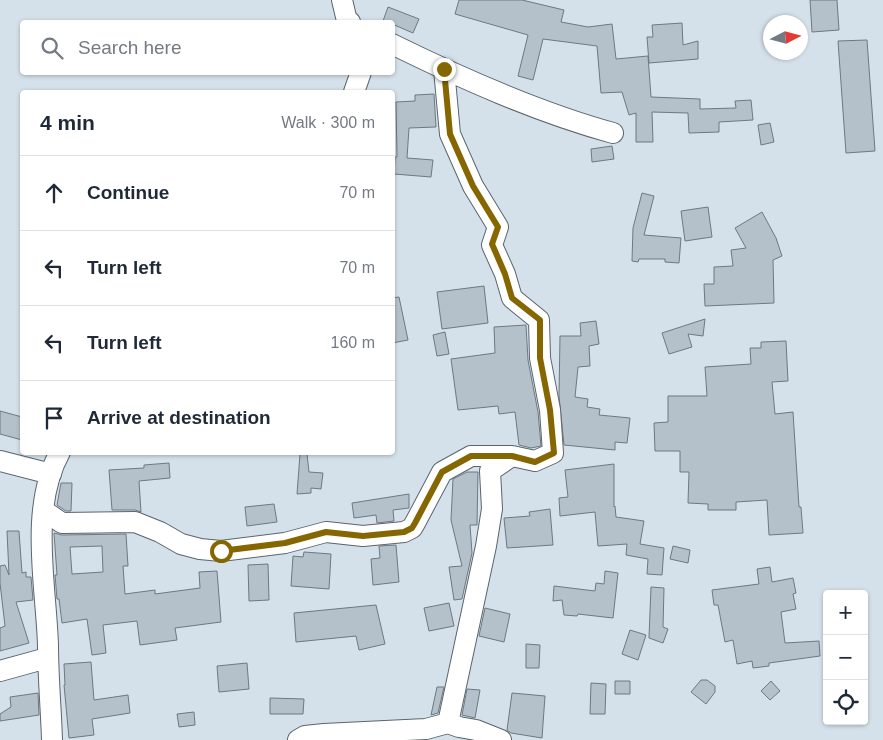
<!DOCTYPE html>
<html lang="en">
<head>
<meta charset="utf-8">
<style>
  body { margin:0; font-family:Arial,sans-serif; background:#f2f2f3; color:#1f2937 }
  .controls { position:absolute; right:15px; bottom:15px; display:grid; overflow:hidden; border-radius:5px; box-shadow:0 1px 4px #0004 }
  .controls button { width:45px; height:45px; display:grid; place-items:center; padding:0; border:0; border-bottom:1px solid #e0e1e3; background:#fff; color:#1f2937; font:25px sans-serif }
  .compass { position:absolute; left:763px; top:15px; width:45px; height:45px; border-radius:50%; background:#fff; box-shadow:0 1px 4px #0004; rotate:84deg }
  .stop { position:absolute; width:15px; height:15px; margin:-11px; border:4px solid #866600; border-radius:50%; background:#fff }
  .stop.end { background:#866600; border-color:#fff; box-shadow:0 1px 5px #0008 }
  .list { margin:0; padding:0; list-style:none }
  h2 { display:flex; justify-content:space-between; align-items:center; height:65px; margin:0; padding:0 20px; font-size:21px }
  h2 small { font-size:16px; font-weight:400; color:#747a83 }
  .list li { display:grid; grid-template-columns:32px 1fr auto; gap:15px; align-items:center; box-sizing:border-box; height:75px; padding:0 20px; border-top:1px solid #e0e1e3 }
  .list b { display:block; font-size:19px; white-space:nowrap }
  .list em { font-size:16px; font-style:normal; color:#747a83 }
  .icon { flex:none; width:28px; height:28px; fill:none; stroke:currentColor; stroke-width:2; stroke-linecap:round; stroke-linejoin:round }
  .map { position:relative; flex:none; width:883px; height:740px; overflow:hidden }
  .search { position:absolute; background:#fff; box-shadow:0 1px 4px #0004; left:20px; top:20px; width:375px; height:55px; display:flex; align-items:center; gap:12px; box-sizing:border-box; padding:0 18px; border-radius:5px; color:#747a83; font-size:19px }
  .panel { position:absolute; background:#fff; box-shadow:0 1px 4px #0004; left:20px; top:90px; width:375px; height:365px; border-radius:5px }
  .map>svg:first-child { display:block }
  .building { fill:#b5c1ca; stroke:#6d7980; fill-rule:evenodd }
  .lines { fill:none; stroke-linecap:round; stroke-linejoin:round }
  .minor-casing { stroke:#5a656d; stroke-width:22 }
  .minor { stroke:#fff; stroke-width:20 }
  .route { stroke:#866600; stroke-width:6 }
</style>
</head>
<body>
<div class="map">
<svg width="883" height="740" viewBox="0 0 883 740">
  <rect width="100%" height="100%" fill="#d5e1ea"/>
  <path class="building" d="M 459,0 L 522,0 L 564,10 L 561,22 L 588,27 L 612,24 L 616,59 L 648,56 L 651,97 L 700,99 L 700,109 L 736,108 L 735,101 L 751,100 L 753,120 L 719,122 L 719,132 L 689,133 L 688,113 L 652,112 L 653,142 L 636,142 L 636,113 L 629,115 L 622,92 L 601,93 L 597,46 L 543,39 L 533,80 L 518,76 L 528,35 L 455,14 Z
    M 810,0 L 837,0 L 839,30 L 812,32 Z
    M 388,7 L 419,19 L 413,33 L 392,24 L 392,22 L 383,21 Z
    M 682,23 L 683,45 L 698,41 L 698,59 L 649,63 L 647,37 L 653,37 L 652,25 Z
    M 867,40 L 875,151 L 846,153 L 838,41 Z
    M 434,94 L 436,127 L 409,128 L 407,158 L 433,160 L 431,177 L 394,174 L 395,157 L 397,157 L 396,102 L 415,101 L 415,95 Z
    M 770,123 L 774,142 L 761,145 L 758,125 Z
    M 612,146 L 614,159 L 592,162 L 591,149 Z
    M 642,193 L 654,196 L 644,235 L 681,238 L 679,263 L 665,262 L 665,259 L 639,259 L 638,262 L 632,261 L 633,228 Z
    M 708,207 L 712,237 L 685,241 L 681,211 Z
    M 762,212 L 776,238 L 782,256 L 773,260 L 774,303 L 705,306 L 704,284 L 714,284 L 714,267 L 733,266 L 731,250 L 746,248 L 735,228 Z
    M 484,286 L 488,323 L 442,329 L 437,292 Z
    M 399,297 L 408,340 L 392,343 L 392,298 Z
    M 705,319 L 703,336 L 688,334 L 692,347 L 669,354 L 662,333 Z
    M 596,321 L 599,344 L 589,346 L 590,366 L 578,367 L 575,397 L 588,399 L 587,407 L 600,409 L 599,415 L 630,418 L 627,443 L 615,442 L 615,450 L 564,445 L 559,396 L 560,336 L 581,336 L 580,323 Z
    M 526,325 L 528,360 L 538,412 L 541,446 L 531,448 L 519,445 L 515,412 L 499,414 L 498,406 L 458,410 L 451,359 L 495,353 L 494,327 Z
    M 445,332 L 449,354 L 437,356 L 433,335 Z
    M 786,341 L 788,381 L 772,382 L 775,414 L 793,412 L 799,507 L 801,507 L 803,533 L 769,535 L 767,500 L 736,502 L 736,510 L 708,510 L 708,504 L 688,503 L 689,472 L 680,472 L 680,451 L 655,451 L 654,423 L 668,422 L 668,396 L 707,396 L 705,367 L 751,364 L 750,348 L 761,348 L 761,342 Z
    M 0,411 L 22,417 L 22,440 L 0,434 Z
    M 300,454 L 307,454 L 309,472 L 323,473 L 321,489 L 311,488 L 311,493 L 297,494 Z
    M 169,463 L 170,478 L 139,481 L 141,512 L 135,510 L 112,510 L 109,470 L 144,468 L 144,465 Z
    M 614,464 L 614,507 L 615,506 L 616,517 L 644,521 L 640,544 L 664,548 L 662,575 L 647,574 L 648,559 L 626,555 L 627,544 L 598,546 L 595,512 L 560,516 L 559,498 L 568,497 L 565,470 Z
    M 467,472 L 478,472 L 477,525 L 470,525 L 472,553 L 462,599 L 454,600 L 449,567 L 462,566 L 451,520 L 453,479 Z
    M 61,483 L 72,483 L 71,511 L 66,511 L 57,505 Z
    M 409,494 L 409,508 L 393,510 L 394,521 L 377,523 L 376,515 L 354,518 L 352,503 Z
    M 274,504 L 277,522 L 247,526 L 245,507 Z
    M 550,509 L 553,545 L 507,548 L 504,518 L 530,516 L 529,512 Z
    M 7,531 L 19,531 L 22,573 L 26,572 L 26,577 L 31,577 L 33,600 L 16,602 L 29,643 L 0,651 L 0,628 L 5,626 L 0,583 L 0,566 L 5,565 L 9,575 Z
    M 54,533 L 62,535 L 126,534 L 128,566 L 123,566 L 125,594 L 155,590 L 155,594 L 200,588 L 199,572 L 217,571 L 221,622 L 175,628 L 177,640 L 140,645 L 137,621 L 103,625 L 106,653 L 92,655 L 87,619 L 62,623 L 59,599 L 57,599 L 55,575 L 57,575 ZM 102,546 L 103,572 L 72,574 L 70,547 Z
    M 396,545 L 399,582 L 373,585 L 371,559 L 380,558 L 379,546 Z
    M 673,546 L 690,550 L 688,563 L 670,559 Z
    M 304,552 L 331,554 L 329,589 L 291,586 L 293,556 L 303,557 Z
    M 268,564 L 269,600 L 249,601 L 248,565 Z
    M 770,567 L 772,582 L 793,578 L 796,593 L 793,594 L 796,609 L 781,612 L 785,643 L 819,641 L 820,656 L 769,663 L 769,666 L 753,668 L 752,661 L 737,664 L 733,640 L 725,642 L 718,605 L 714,605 L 712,590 L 759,584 L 757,569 Z
    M 605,571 L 618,573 L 613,618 L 578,614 L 577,616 L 564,615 L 562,600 L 553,601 L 554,586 L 595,591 L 596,583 L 604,584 Z
    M 651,587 L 664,588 L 663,627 L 668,629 L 663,643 L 649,638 Z
    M 449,603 L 454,626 L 429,631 L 424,608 Z
    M 376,605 L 385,644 L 359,650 L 356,636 L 296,642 L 294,613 Z
    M 485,608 L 510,614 L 504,642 L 479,636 Z
    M 630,630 L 646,635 L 638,660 L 622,654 Z
    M 526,644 L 540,645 L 539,668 L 526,668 Z
    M 91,662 L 94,700 L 128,695 L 130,713 L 92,719 L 94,735 L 69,738 L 64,685 L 65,685 L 64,664 Z
    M 247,663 L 249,689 L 219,692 L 217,666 Z
    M 701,680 L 707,680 L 715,686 L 715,692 L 706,704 L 691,692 Z
    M 615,681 L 630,681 L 630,694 L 615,694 Z
    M 771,681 L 780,691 L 770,700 L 761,691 Z
    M 591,683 L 606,684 L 605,714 L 590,714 Z
    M 437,687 L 444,687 L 438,713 L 431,715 Z
    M 467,689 L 480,690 L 475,718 L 462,715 Z
    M 38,693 L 39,715 L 0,721 L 0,714 L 11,707 L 10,697 Z
    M 512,693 L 545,696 L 542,738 L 511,733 L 507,730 Z
    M 270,698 L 304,699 L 303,714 L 270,714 Z
    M 194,712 L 195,725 L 179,727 L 177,714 Z"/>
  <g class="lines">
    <g class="minor-casing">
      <path id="minor" d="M 342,0 L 347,21 L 350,22
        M 392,44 C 463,79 537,112 613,133
        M 444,69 L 450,134 L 473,186 L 498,227 L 492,245 L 505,274 L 512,298 L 539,320 L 540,358 L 550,410 L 553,453 L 535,461 L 512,456 L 490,471 L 492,509 L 486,546 L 448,723
        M 354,92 L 361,72
        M 0,461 L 51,474
        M 43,510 L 62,523 L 135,522 L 160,532 L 181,544 L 200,549 L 221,551 L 285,543 L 326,532 L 363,536 L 404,532 L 412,528 L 415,523 L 442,472 L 471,456 L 512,456
        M 0,671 L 47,658
        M 52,740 C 51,708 48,676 48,645 C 46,584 29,508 60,452
        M 298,740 L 305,736 L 324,734 L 426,729 L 448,723 L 459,727 L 476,730 L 501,740"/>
    </g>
    <use href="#minor" class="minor"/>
  </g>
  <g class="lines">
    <path class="route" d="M 221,551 L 285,543 L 326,532 L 363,536 L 404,532 L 412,528 L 415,523 L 442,472 L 471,456 L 512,456 L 535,462 L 554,453 L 550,410 L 540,358 L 540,320 L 512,298 L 505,274 L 492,244 L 498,227 L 473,186 L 450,134 L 444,69"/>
  </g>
</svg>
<div class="controls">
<button>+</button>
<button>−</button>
<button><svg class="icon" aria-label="locate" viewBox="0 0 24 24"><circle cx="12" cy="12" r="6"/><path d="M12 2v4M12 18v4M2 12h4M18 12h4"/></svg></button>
</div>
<svg class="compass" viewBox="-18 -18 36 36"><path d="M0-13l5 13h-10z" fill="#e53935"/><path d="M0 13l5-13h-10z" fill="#747a83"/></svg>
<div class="stop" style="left:221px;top:551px"></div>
<div class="stop end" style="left:444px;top:69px"></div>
<div class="search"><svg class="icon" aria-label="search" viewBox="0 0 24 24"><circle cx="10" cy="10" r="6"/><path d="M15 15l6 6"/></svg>Search here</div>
<section class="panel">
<h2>4 min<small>Walk · 300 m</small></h2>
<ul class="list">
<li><svg class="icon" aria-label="ahead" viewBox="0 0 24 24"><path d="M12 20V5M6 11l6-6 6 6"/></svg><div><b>Continue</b></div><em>70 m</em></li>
<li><svg class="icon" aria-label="left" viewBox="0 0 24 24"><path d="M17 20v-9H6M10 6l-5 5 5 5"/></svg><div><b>Turn left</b></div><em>70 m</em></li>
<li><svg class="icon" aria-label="left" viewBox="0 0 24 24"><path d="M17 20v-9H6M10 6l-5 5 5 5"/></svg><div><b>Turn left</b></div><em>160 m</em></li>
<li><svg class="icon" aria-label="arrive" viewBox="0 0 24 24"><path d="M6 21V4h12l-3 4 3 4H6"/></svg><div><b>Arrive at destination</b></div></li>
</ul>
</section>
</div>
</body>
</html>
